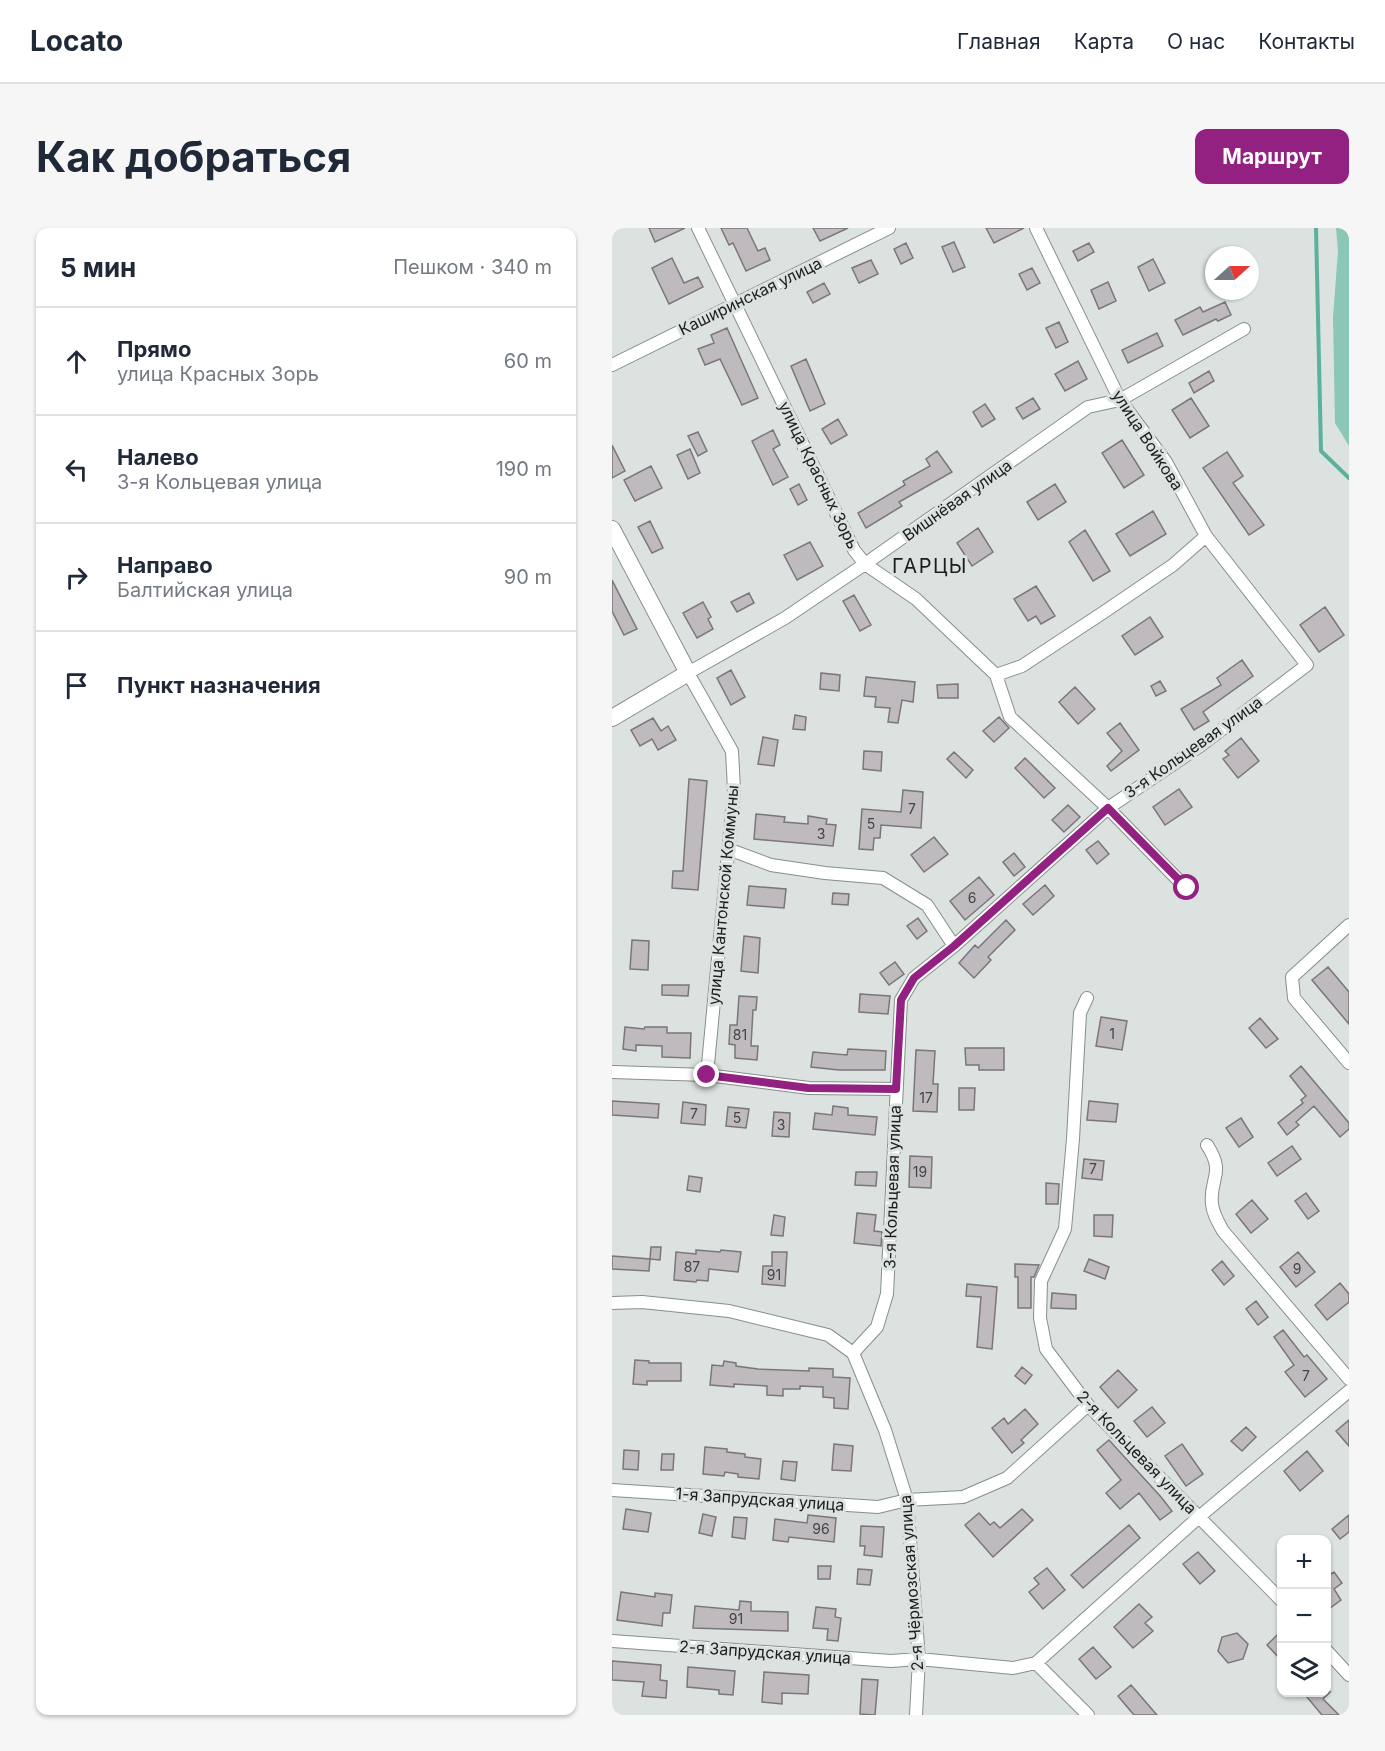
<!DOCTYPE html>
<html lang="ru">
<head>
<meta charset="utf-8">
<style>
  body { margin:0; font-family:Inter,sans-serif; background:#f6f6f7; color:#1f2937 }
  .controls { position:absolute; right:18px; bottom:18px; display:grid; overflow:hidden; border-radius:12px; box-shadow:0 2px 4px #0004 }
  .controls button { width:54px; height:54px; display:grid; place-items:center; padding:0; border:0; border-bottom:2px solid #e0e1e3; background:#fff; color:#1f2937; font:30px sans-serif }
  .compass { position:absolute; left:593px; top:18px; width:54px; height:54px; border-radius:50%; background:#fff; box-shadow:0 2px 4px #0004; rotate:69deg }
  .stop { position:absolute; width:18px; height:18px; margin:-14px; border:4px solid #922182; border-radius:50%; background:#fff }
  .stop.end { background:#922182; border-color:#fff; box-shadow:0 2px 6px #0008 }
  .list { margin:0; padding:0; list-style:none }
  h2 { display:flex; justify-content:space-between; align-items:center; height:78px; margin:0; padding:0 24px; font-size:26px }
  h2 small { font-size:20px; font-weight:400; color:#747a83 }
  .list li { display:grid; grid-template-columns:39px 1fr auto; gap:18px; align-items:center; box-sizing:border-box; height:108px; padding:0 24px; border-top:2px solid #e0e1e3 }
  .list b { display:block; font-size:22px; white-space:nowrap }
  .list p { margin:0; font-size:20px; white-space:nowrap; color:#747a83 }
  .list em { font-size:20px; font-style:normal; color:#747a83 }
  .icon { flex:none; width:33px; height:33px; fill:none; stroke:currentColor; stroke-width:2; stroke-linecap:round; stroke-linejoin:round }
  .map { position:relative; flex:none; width:737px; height:1487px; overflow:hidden; border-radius:12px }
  header { display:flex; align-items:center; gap:36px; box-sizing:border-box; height:84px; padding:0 30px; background:#fff; border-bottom:2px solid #e0e1e3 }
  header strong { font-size:28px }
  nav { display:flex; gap:33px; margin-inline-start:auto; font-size:21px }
  .intro { display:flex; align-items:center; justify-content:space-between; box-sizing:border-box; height:144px; padding:0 36px }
  h1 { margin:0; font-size:42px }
  .button { padding:15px 27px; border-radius:12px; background:#922182; color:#fff; font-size:21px; font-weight:700 }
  main { display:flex; gap:36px; padding:0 36px }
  aside { flex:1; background:#fff; border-radius:12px; box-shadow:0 2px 4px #0004 }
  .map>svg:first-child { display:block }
  .green { fill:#8bc7b7 }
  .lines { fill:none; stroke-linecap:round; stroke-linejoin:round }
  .stream { stroke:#5cb19d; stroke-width:4 }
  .building { fill:#bfbabe; stroke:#7a7679; stroke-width:1.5 }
  .street-casing { stroke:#878e8c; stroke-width:14 }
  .secondary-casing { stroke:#878e8c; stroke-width:18 }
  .street { stroke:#fff; stroke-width:12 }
  .secondary { stroke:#fff; stroke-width:16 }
  .route { stroke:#922182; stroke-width:8 }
  .labels { text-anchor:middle; stroke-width:6; stroke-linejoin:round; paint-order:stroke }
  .number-label { font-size:14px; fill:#444 }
  .street-label { font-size:16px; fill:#1b1d1c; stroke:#dbe2e0 }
  .quarter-label { font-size:20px; letter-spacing:1.5px; fill:#1b1d1c; stroke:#dbe2e0 }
</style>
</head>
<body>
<header>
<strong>Locato</strong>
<nav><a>Главная</a><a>Карта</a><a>О нас</a><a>Контакты</a></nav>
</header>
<div class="intro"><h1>Как добраться</h1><a class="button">Маршрут</a></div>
<main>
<aside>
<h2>5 мин<small>Пешком · 340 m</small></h2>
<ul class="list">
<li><svg class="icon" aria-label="ahead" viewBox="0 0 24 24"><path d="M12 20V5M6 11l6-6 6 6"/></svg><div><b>Прямо</b><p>улица Красных Зорь</p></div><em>60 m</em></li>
<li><svg class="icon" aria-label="left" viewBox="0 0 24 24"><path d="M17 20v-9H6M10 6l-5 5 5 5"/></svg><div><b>Налево</b><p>3-я Кольцевая улица</p></div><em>190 m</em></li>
<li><svg class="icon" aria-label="right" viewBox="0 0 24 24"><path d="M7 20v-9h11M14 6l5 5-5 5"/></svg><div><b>Направо</b><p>Балтийская улица</p></div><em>90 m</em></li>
<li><svg class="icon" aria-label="arrive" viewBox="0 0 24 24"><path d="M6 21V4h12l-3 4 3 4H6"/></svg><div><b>Пункт назначения</b></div></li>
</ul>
</aside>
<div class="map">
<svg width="737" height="1487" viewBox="0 0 737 1487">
  <rect width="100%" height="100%" fill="#dbe2e0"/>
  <path class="green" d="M 724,0 L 737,0 L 737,218 L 723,195 L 721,89 L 726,23 Z"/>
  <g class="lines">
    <path class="stream" d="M 704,0 L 709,223 L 737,250"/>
  </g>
  <path class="building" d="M 37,0 L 73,0 L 43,14 Z
    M 109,0 L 135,0 L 146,23 L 153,20 L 158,32 L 134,43 L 121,15 L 117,17 Z
    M 201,0 L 236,0 L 208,13 Z
    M 374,0 L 412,0 L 382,15 Z
    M 342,14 L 353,39 L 341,44 L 330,19 Z
    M 294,15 L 301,30 L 289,36 L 282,21 Z
    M 477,15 L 482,24 L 466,33 L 461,23 Z
    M 60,30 L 72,55 L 86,49 L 91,59 L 57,76 L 40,40 Z
    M 541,31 L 553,55 L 537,63 L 526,39 Z
    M 259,32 L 266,46 L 247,55 L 240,40 Z
    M 420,40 L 428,55 L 415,62 L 407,46 Z
    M 496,54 L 504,73 L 487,81 L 479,62 Z
    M 212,55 L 218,66 L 201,75 L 195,64 Z
    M 613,74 L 619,87 L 606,93 L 604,91 L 571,107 L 563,92 L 588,79 L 591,84 Z
    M 447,94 L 456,114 L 444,120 L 434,100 Z
    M 115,100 L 146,170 L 130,177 L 108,131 L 93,137 L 86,121 L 102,115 L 99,107 Z
    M 545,105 L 551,118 L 516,135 L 510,122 Z
    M 194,131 L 213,176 L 198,183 L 179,138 Z
    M 466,133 L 475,151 L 453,163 L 443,146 Z
    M 597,143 L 602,153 L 582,165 L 577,155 Z
    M 421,170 L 428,181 L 411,191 L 404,180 Z
    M 579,170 L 597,198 L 578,210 L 560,182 Z
    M 373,176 L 383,191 L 370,199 L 361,184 Z
    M 226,191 L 235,207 L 219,216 L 210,201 Z
    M 161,202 L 168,217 L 161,221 L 176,249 L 161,257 L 140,213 Z
    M 86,204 L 95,223 L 86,228 L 76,208 Z
    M 510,212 L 532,247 L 512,260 L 490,225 Z
    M 0,217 L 13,243 L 0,250 Z
    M 78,221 L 88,245 L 76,251 L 65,227 Z
    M 325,223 L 340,244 L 287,274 L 290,278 L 254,300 L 246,285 L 293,257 L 291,253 L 318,238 L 314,231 Z
    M 615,224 L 631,248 L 621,255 L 652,297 L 637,307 L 591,240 Z
    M 39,238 L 50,260 L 23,273 L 12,252 Z
    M 187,256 L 195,272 L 186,277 L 178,261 Z
    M 443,256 L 454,274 L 426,292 L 415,274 Z
    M 541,283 L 554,306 L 518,328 L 504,306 Z
    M 38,293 L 51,320 L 40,325 L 26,299 Z
    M 366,300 L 381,324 L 360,338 L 345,315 Z
    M 473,302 L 498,343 L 481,353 L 457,314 Z
    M 198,314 L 211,338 L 185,352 L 172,327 Z
    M 0,352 L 25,401 L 12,407 L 0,383 Z
    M 424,358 L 443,388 L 429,396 L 424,388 L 416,393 L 402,371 Z
    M 137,365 L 142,375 L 125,384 L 119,374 Z
    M 242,367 L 259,397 L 248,403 L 231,373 Z
    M 91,374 L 99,389 L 96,391 L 101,401 L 85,410 L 71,385 Z
    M 713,379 L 732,407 L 707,424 L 688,397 Z
    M 538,389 L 551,409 L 523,427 L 510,408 Z
    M 630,432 L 641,448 L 591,484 L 597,493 L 582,502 L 569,481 L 609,457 L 605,450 Z
    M 119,442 L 133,469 L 119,477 L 105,450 Z
    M 209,445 L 228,447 L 227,463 L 208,461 Z
    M 254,449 L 303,454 L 301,474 L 290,472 L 286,495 L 276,494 L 278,480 L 263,479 L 264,469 L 252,468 Z
    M 548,453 L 554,463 L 544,468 L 539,458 Z
    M 346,456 L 346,470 L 326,470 L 325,457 Z
    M 463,459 L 483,481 L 466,496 L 447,474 Z
    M 183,487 L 194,489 L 193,502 L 181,501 Z
    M 387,489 L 397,500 L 382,514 L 371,503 Z
    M 41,490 L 49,503 L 56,498 L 64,512 L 46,522 L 40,511 L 28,518 L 19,502 Z
    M 508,495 L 527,522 L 499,543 L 495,538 L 510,523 L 495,505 Z
    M 151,509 L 166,512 L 162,538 L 146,536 Z
    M 629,510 L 647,533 L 626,550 L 611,531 L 617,527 L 613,523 Z
    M 252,523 L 270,524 L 269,543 L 251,541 Z
    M 342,524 L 361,542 L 354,550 L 335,531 Z
    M 413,530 L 443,560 L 432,570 L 403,540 Z
    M 77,551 L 95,553 L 86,662 L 60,660 L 61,643 L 71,643 Z
    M 567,561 L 580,579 L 553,597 L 541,579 Z
    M 291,562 L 311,564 L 309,600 L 269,597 L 268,610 L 262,610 L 261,622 L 247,621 L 250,581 L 289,584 Z
    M 456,577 L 468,589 L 452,604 L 440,592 Z
    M 144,586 L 173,589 L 172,594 L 196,596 L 196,588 L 215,591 L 214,596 L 224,597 L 221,618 L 142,611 Z
    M 322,609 L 336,626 L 312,644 L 299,627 Z
    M 486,613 L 497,626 L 485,636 L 474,622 Z
    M 402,625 L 413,639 L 402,648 L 391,634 Z
    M 367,649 L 382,667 L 353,692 L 338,673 Z
    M 433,657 L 442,668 L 421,687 L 411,676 Z
    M 137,658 L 174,661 L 172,680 L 135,677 Z
    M 221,665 L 237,666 L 236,677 L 220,676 Z
    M 306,690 L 315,703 L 305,711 L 295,698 Z
    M 394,692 L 403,702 L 376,729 L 379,732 L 362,750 L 347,735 L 363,717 L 366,720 Z
    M 132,708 L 148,710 L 146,745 L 129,743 Z
    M 20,712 L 37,713 L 36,742 L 18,741 Z
    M 283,734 L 292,746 L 277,757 L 268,745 Z
    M 716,739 L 737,764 L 737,796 L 700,752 Z
    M 50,757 L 77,757 L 76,768 L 50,767 Z
    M 248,766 L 278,768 L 276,786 L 247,784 Z
    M 127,768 L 145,769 L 144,782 L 141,782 L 139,818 L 146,818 L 145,832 L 123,830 L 123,817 L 117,816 L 118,797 L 125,797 Z
    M 489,789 L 515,793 L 510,822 L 484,818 Z
    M 648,790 L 666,811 L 654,820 L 637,800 Z
    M 13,799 L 32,801 L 33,799 L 55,799 L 55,805 L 79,805 L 78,830 L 50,829 L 50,818 L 24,817 L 24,823 L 11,821 Z
    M 353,820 L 392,820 L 392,842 L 367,842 L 367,837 L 354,837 Z
    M 236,821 L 274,823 L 273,842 L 227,842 L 199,839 L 201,824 L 235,827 Z
    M 304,822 L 323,823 L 321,856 L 326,856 L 325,884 L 301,883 Z
    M 689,838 L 737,895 L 737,901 L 728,909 L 702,878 L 684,894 L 687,897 L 675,907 L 666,895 L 691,875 L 689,872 L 694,868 L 678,848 Z
    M 347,860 L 363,860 L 362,882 L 347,882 Z
    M 0,873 L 47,876 L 46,890 L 0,887 Z
    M 477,873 L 506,876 L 504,894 L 475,892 Z
    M 71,874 L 94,877 L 93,897 L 69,895 Z
    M 221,878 L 236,880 L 236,887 L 265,889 L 263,907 L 201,901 L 203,885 L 220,887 Z
    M 116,879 L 137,881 L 134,900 L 114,898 Z
    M 162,884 L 178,885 L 177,909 L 160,908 Z
    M 629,890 L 641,909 L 627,919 L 614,900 Z
    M 680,918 L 689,931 L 665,948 L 656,935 Z
    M 298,928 L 320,929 L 319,960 L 297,959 Z
    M 472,931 L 492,933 L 490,952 L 470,950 Z
    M 244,944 L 265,944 L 264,958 L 243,957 Z
    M 77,948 L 90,950 L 88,964 L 75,962 Z
    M 434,955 L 447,956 L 446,976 L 434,976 Z
    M 694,965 L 707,983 L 696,991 L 683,973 Z
    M 640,972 L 656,991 L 639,1005 L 624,986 Z
    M 245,985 L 264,987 L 262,1003 L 270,1004 L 269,1018 L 242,1015 Z
    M 162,987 L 173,989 L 171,1008 L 159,1007 Z
    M 482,987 L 501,987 L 500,1009 L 482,1008 Z
    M 39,1019 L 49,1019 L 48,1032 L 38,1031 Z
    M 84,1022 L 108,1024 L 109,1022 L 129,1024 L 126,1044 L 97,1041 L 96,1053 L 85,1052 L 84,1054 L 62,1052 L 64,1024 L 84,1026 Z
    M 160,1024 L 175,1024 L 173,1058 L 150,1056 L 151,1038 L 160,1038 Z
    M 686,1024 L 703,1044 L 684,1059 L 668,1039 Z
    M 0,1028 L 38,1031 L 37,1043 L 0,1041 Z
    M 477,1031 L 497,1039 L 493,1051 L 472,1043 Z
    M 610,1033 L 622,1048 L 612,1057 L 600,1042 Z
    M 403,1036 L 427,1037 L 422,1049 L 419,1049 L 419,1080 L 406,1080 L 406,1049 L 403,1049 Z
    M 728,1055 L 737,1066 L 737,1074 L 715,1092 L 703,1077 Z
    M 355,1056 L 385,1059 L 380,1121 L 365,1119 L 369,1069 L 354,1068 Z
    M 440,1065 L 464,1067 L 464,1081 L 439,1080 Z
    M 644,1073 L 656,1089 L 646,1097 L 634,1081 Z
    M 671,1102 L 692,1129 L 695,1127 L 715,1151 L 693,1169 L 673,1144 L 682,1137 L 662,1109 Z
    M 23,1132 L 37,1133 L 37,1135 L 69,1135 L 69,1153 L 35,1153 L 35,1157 L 21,1156 Z
    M 112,1133 L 124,1135 L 124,1138 L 146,1141 L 197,1143 L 197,1140 L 221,1141 L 221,1149 L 238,1150 L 236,1181 L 222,1180 L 222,1170 L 211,1169 L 211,1159 L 188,1158 L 188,1161 L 171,1161 L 171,1168 L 155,1167 L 155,1158 L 122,1156 L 122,1159 L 98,1157 L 100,1137 L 111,1138 Z
    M 410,1139 L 420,1147 L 413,1156 L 403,1148 Z
    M 506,1142 L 525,1162 L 506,1180 L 488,1159 Z
    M 540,1179 L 553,1195 L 535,1209 L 522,1193 Z
    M 413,1181 L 426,1196 L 409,1212 L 412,1215 L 400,1225 L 380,1200 L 392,1190 L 396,1196 Z
    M 737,1192 L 737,1218 L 724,1203 Z
    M 634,1199 L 644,1209 L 630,1223 L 619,1213 Z
    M 497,1212 L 549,1269 L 560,1283 L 548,1292 L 527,1265 L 508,1281 L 494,1265 L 509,1252 L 485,1222 Z
    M 222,1216 L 241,1218 L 239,1243 L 220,1242 Z
    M 570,1216 L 591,1246 L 574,1258 L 553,1228 Z
    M 93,1219 L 115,1221 L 115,1224 L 133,1226 L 133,1229 L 149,1231 L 147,1251 L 126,1249 L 126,1246 L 113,1244 L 112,1248 L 91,1246 Z
    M 12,1222 L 27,1223 L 26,1242 L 11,1241 Z
    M 695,1223 L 711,1243 L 688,1263 L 672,1243 Z
    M 50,1226 L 62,1226 L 61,1242 L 49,1242 Z
    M 171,1233 L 185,1234 L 183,1253 L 169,1251 Z
    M 14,1281 L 39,1285 L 36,1304 L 11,1301 Z
    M 410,1281 L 421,1292 L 381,1329 L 353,1297 L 367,1285 L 378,1297 L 382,1294 L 388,1300 Z
    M 91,1286 L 104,1289 L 100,1308 L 87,1305 Z
    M 196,1287 L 224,1290 L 222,1314 L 177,1309 L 176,1314 L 161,1312 L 163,1291 L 195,1295 Z
    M 737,1287 L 737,1304 L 728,1311 L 720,1301 Z
    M 122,1289 L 135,1290 L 133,1311 L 120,1309 Z
    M 517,1297 L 528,1310 L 471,1360 L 459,1347 Z
    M 249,1298 L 272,1299 L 270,1329 L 252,1327 L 253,1318 L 248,1318 Z
    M 586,1324 L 603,1343 L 588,1356 L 571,1336 Z
    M 206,1338 L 219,1338 L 218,1351 L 206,1351 Z
    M 435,1340 L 453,1362 L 431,1381 L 417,1364 L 427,1356 L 422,1350 Z
    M 246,1341 L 260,1342 L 258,1357 L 245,1356 Z
    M 722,1344 L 730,1355 L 722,1361 L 729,1372 L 714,1383 L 714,1349 Z
    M 9,1364 L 43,1369 L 43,1365 L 60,1367 L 58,1385 L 51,1385 L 50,1398 L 5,1392 Z
    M 128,1373 L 139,1374 L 139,1383 L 176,1384 L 176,1403 L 81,1400 L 83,1378 L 127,1382 Z
    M 527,1376 L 540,1389 L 533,1395 L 541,1403 L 521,1420 L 502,1399 Z
    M 204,1379 L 224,1381 L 223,1389 L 229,1390 L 226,1413 L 215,1412 L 216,1401 L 201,1400 Z
    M 669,1403 L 669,1432 L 655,1417 Z
    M 625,1405 L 636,1416 L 631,1431 L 616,1435 L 606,1423 L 610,1409 Z
    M 481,1419 L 499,1439 L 484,1451 L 467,1431 Z
    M 0,1433 L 49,1437 L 48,1452 L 55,1453 L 54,1470 L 30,1468 L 32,1454 L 0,1452 Z
    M 76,1439 L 123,1443 L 121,1467 L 107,1466 L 107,1462 L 75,1459 Z
    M 152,1444 L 197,1447 L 196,1466 L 170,1465 L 170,1476 L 150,1474 Z
    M 250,1451 L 266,1452 L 263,1487 L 248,1486 Z
    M 519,1457 L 545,1487 L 522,1487 L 506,1468 Z
    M 700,1464 L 718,1464 L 711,1471 L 727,1487 L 710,1487 L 695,1469 Z"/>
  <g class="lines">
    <g class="street-casing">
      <path id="street" d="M 86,0 L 242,322 L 253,336 L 304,371 L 384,447 L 398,489 L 496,580 L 575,661
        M 0,137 L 277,0
        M 384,447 L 410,438 L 492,384 L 561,337 L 594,308
        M 116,621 L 159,637 L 213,645 L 271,650 L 315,677 L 342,718
        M 737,697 L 680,749 L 682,770 L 737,835
        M 475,770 L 468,785 L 461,911 L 453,1001 L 429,1053 L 428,1090 L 434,1121 L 476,1177 L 670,1373
        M 0,844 L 95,847 L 197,860 L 284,861
        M 95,847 L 122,562 L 120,523 L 76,445 L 173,390 L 253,336 L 476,179 L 508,172 L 632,101
        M 595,917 C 614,946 597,950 600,976 C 601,986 606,994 611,1003 L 737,1151
        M 0,1075 L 30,1074 L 117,1083 L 216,1107 L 241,1125
        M 241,1125 L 265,1099 L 275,1066 L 289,772 L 302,750 L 342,718 L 496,580 L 588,518 L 695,437 L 594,308 L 554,234 L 508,172 L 424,0
        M 241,1125 L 273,1202 L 295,1272 L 307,1431 L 304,1487
        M 0,1262 L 266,1279 L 295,1272 L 351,1269 L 395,1250 L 476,1177
        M 0,1413 L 279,1433 L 307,1431 L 401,1440 L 424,1435 L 587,1289 L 737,1163
        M 714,1422 L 737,1447
        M 424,1435 L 476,1487"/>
    </g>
    <g class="secondary-casing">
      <path id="secondary" d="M 0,301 L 76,445 L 0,490"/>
    </g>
    <use href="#street" class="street"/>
    <use href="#secondary" class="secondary"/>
  </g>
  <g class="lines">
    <path class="route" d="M 95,847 L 196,860 L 284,861 L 289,772 L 302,750 L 342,718 L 496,580 L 575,660"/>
  </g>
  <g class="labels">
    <g class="number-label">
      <text x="300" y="586">7</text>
      <text x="259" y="601">5</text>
      <text x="209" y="611">3</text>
      <text x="360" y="675">6</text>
      <text x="500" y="811">1</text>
      <text x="128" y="812">81</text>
      <text x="314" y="875">17</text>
      <text x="82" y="891">7</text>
      <text x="125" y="895">5</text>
      <text x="169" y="902">3</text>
      <text x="481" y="946">7</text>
      <text x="308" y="949">19</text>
      <text x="80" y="1044">87</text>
      <text x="685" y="1046">9</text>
      <text x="162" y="1052">91</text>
      <text x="694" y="1153">7</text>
      <text x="209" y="1306">96</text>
      <text x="124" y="1396">91</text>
    </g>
    <g class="street-label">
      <text transform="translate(138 68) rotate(-26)" y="6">Каширинская улица</text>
      <text transform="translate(536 212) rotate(57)" y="6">улица Войкова</text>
      <text transform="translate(207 247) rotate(64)" y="6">улица Красных Зорь</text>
      <text transform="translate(345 272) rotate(-35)" y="6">Вишнёвая улица</text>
      <text transform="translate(581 519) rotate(-35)" y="6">3-я Кольцевая улица</text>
      <text transform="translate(111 667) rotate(-85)" y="6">улица Кантонской Коммуны</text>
      <text transform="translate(280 959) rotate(-88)" y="6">3-я Кольцевая улица</text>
      <text transform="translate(525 1224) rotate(46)" y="6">2-я Кольцевая улица</text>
      <text transform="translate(148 1271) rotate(4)" y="6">1-я Запрудская улица</text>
      <text transform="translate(299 1355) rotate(-94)" y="6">2-я Чёрмозская улица</text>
      <text transform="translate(153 1424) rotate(4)" y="6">2-я Запрудская улица</text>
    </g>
    <g class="quarter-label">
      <text x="318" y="345">ГАРЦЫ</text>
    </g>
  </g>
</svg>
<div class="controls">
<button>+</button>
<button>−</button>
<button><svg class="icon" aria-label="layers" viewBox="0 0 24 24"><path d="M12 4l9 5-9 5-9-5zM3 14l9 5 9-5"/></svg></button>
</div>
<svg class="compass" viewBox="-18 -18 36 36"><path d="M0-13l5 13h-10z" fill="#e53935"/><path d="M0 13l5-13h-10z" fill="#747a83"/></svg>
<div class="stop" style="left:575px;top:660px"></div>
<div class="stop end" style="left:95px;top:847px"></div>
</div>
</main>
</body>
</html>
